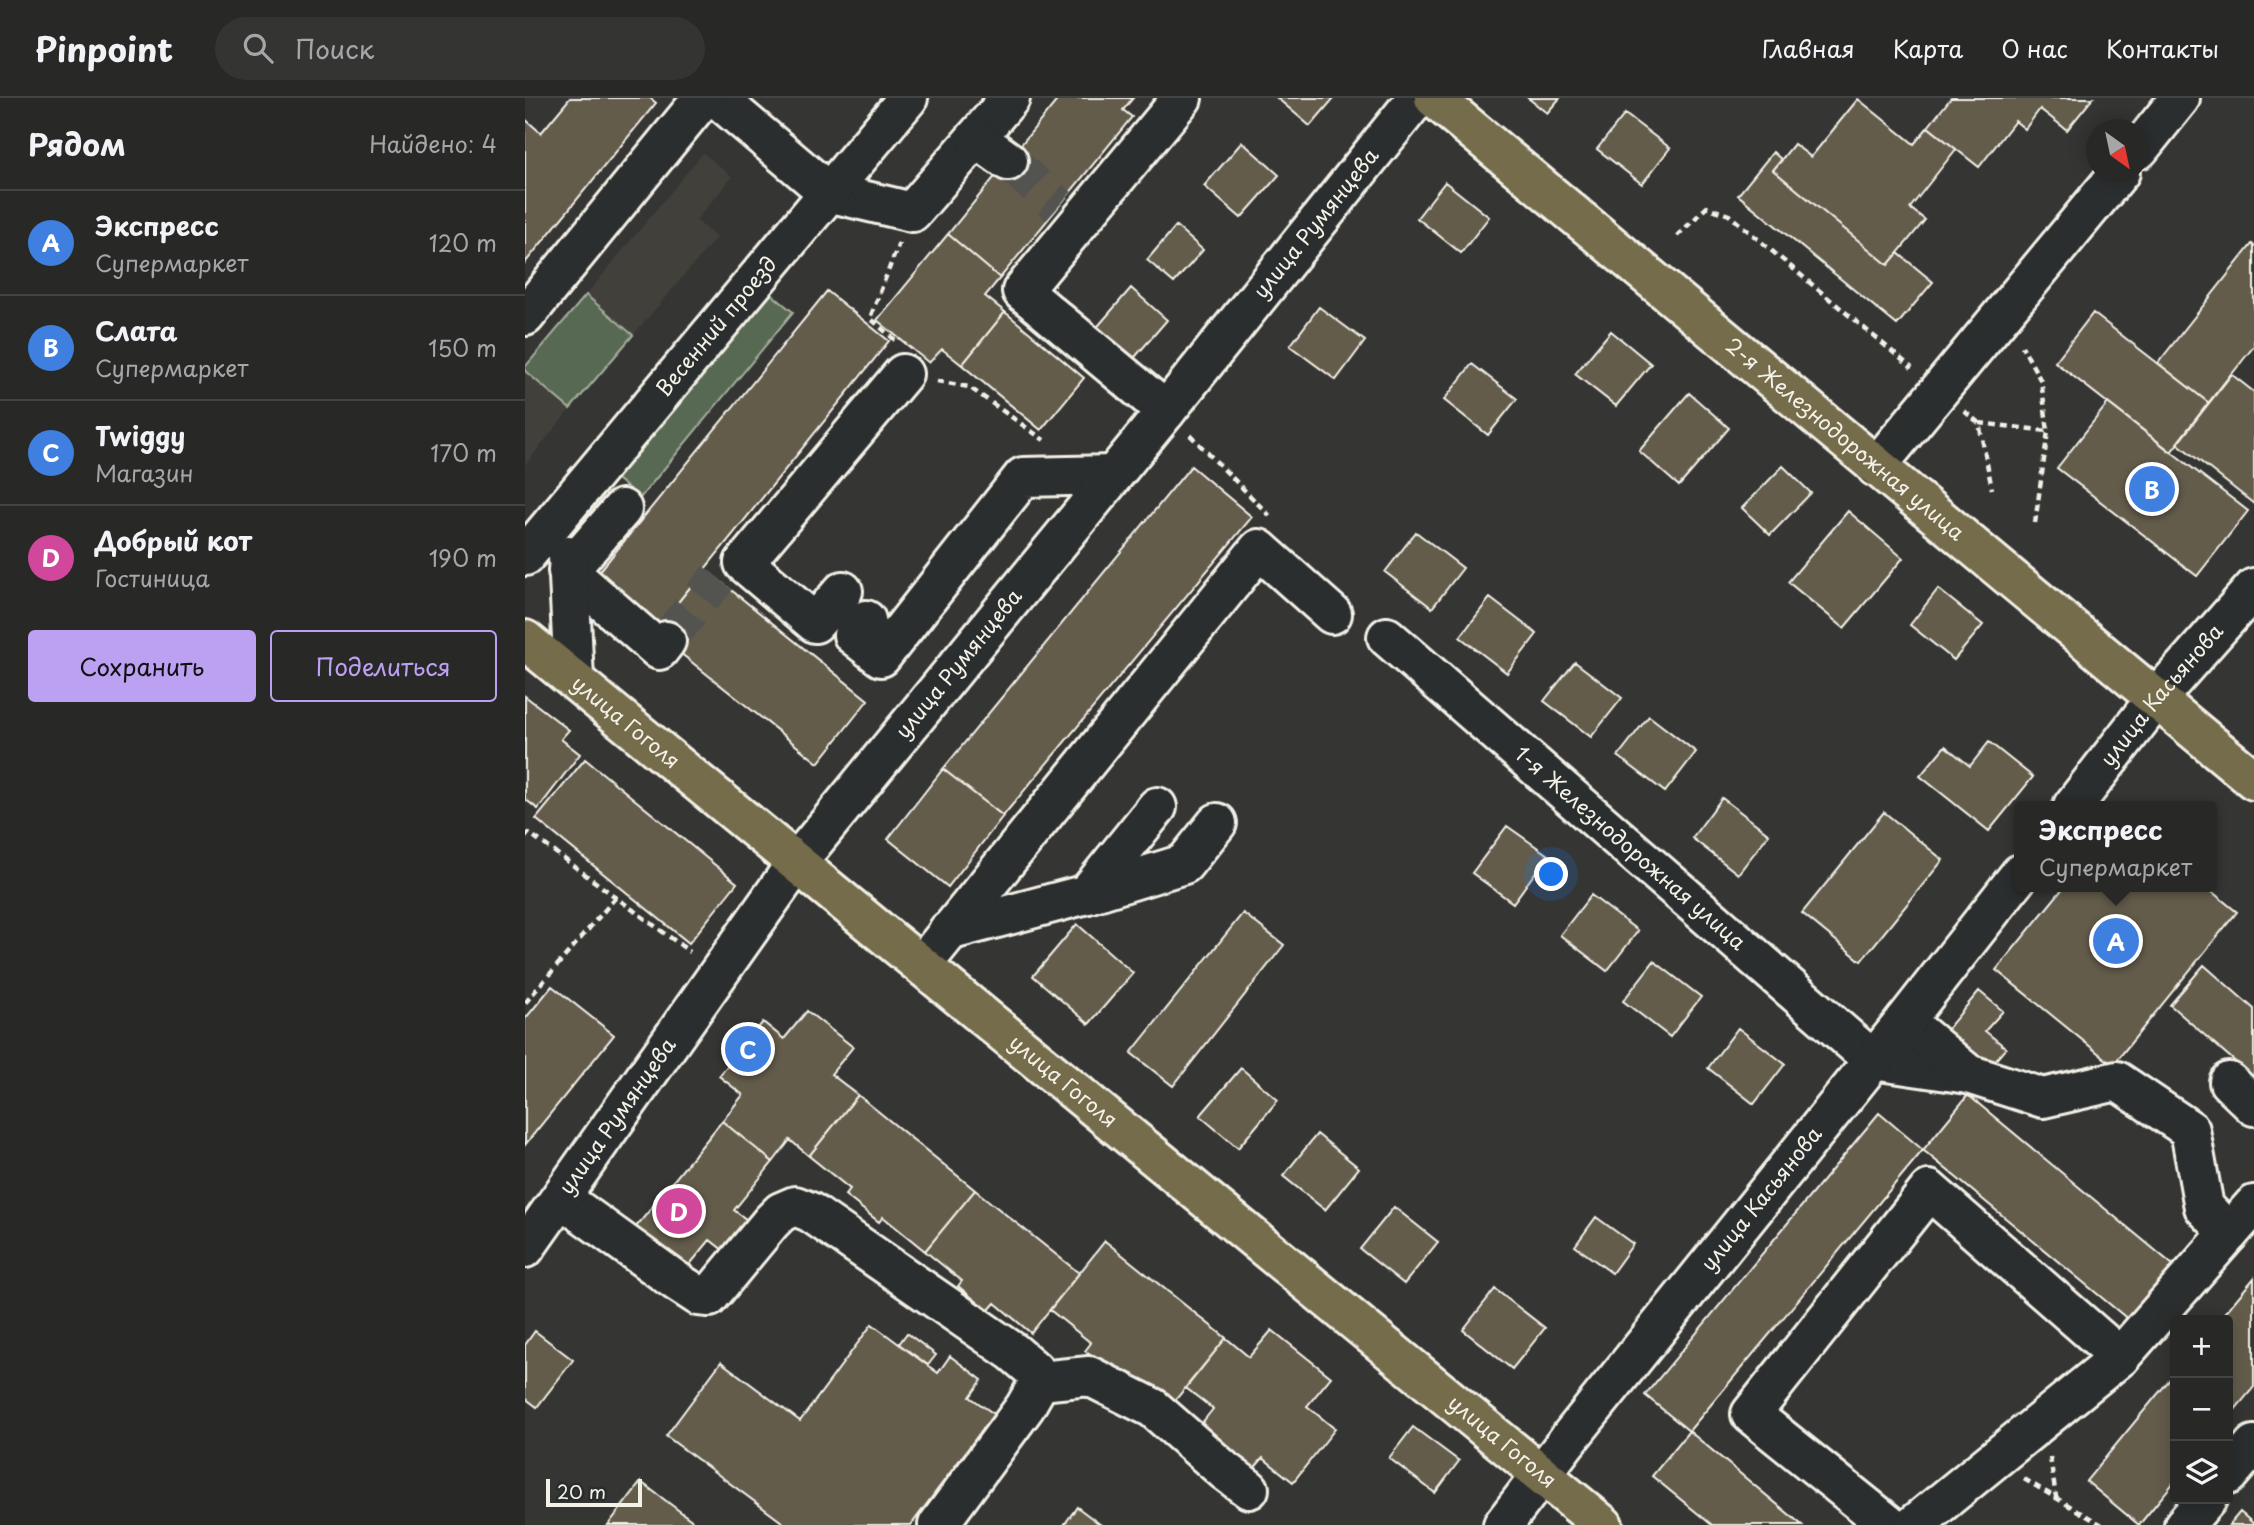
<!DOCTYPE html>
<html lang="ru">
<head>
<meta charset="utf-8">
<style>
  body { margin:0; font-family:"Playpen Sans",sans-serif; background:#343433; color:#f1f3f6 }
  .controls { position:absolute; right:21px; bottom:21px; display:grid; overflow:hidden; border-radius:7px; box-shadow:0 4px 18px #0003 }
  .controls button { width:63px; height:63px; display:grid; place-items:center; padding:0; border:0; border-bottom:2px solid #444; background:#282827; color:#f1f3f6; font:35px sans-serif }
  .compass { position:absolute; left:1561px; top:21px; width:63px; height:63px; border-radius:50%; background:#282827; box-shadow:0 4px 18px #0003; rotate:147deg }
  .scale { position:absolute; left:21px; bottom:18px; width:96px; box-sizing:border-box; padding-left:7px; border:4px solid #f4f1e8; border-top:0; font-size:19px; line-height:24px; white-space:nowrap; color:#f4f1e8; -webkit-text-stroke:5px #2a2d2e; paint-order:stroke }
  .you { position:absolute; left:1027px; top:777px; width:24px; height:24px; margin:-18px; border:5px solid #fff; border-radius:50%; background:#1a73e8; box-shadow:0 0 0 10px #1a73e833 }
  .badge { display:grid; place-items:center; width:46px; height:46px; border-radius:50%; background:#bca0f2; color:#fff; font-size:23px; font-weight:700 }
  .pin { position:absolute; translate:-50% -50%; border:4px solid #fff; box-shadow:0 2px 7px #0006 }
  .popup { position:absolute; left:1489px; top:703px; width:203px; height:91px; box-sizing:border-box; display:grid; place-content:center; border-radius:7px; background:#282827; filter:drop-shadow(0 2px 5px #0005); font-size:23px; white-space:nowrap; color:#a5a6a7 }
  .popup b { font-size:26px; color:#f1f3f6 }
  .popup::after { content:''; position:absolute; left:50%; top:100%; margin-left:-14px; border:14px solid transparent; border-top-color:#282827 }
  .list { margin:0; padding:0; list-style:none }
  h2 { display:flex; justify-content:space-between; align-items:center; height:91px; margin:0; padding:0 28px; font-size:30px }
  h2 small { font-size:23px; font-weight:400; color:#a5a6a7 }
  .list li { display:grid; grid-template-columns:46px 1fr auto; gap:21px; align-items:center; box-sizing:border-box; height:105px; padding:0 28px; border-top:2px solid #444 }
  .list b { display:block; font-size:26px; white-space:nowrap }
  .list p { margin:0; font-size:23px; white-space:nowrap; color:#a5a6a7 }
  .list em { font-size:23px; font-style:normal; color:#a5a6a7 }
  .actions { display:flex; gap:14px; padding:21px 28px }
  .actions a { flex:1; padding:16px 0; border:2px solid #bca0f2; border-radius:7px; text-align:center; font-size:24px; color:#bca0f2 }
  .actions .main { background:#bca0f2; color:#111 }
  .icon { flex:none; width:38px; height:38px; fill:none; stroke:currentColor; stroke-width:2; stroke-linecap:round; stroke-linejoin:round }
  .map { position:relative; flex:none; width:1729px; height:1427px; overflow:hidden }
  header { display:flex; align-items:center; gap:42px; box-sizing:border-box; height:98px; padding:0 35px; background:#282827; border-bottom:2px solid #444 }
  header strong { font-size:33px }
  nav { display:flex; gap:38px; margin-inline-start:auto; font-size:24px }
  .search { width:490px; height:63px; background:#343433; display:flex; align-items:center; gap:18px; box-sizing:border-box; padding:0 24px; border-radius:38px; color:#a5a6a7; font-size:26px }
  main { display:flex }
  aside { flex:1; background:#282827 }
  .map>svg:first-child { display:block }
  .built { fill:#43413b }
  .green { fill:#596952; stroke:#a6ad9d; stroke-width:2 }
  .building { fill:#635c4c; stroke:#f4f1e8; stroke-width:2 }
  .lines { fill:none; stroke-linecap:round; stroke-linejoin:round }
  .minor-tunnel { stroke:#52524f; stroke-width:38; stroke-dasharray:38 19; stroke-linecap:butt }
  .minor-casing { stroke:#f4f1e8; stroke-width:44 }
  .major-casing { stroke:#f4f1e8; stroke-width:44 }
  .path { stroke:#f4f1e8; stroke-width:4.5; stroke-dasharray:7 5; stroke-linecap:butt }
  .minor { stroke:#2a2d2e; stroke-width:38 }
  .major { stroke:#746c4b; stroke-width:38 }
  .labels { text-anchor:middle; stroke-width:7; stroke-linejoin:round; paint-order:stroke }
  .street-label { font-size:21px; fill:#f4f1e8; stroke:#2a2d2e }
</style>
</head>
<body>
<header>
<strong>Pinpoint</strong>
<div class="search"><svg class="icon" aria-label="search" viewBox="0 0 24 24"><circle cx="10" cy="10" r="6"/><path d="M15 15l6 6"/></svg>Поиск</div>
<nav><a>Главная</a><a>Карта</a><a>О нас</a><a>Контакты</a></nav>
</header>
<main>
<aside>
<h2>Рядом<small>Найдено: 4</small></h2>
<ul class="list">
<li><span class="badge" style="background:#3f7fe0">A</span><div><b>Экспресс</b><p>Супермаркет</p></div><em>120 m</em></li>
<li><span class="badge" style="background:#3f7fe0">B</span><div><b>Слата</b><p>Супермаркет</p></div><em>150 m</em></li>
<li><span class="badge" style="background:#3f7fe0">C</span><div><b>Twiggy</b><p>Магазин</p></div><em>170 m</em></li>
<li><span class="badge" style="background:#d1479c">D</span><div><b>Добрый кот</b><p>Гостиница</p></div><em>190 m</em></li>
</ul>
<div class="actions"><a class="main">Сохранить</a><a>Поделиться</a></div>
</aside>
<div class="map">
<svg width="1729" height="1427" viewBox="0 0 1729 1427">
  <rect width="100%" height="100%" fill="#353634"/>
  <filter id="ink" filterUnits="userSpaceOnUse"><feTurbulence type="fractalNoise" baseFrequency=".0143" numOctaves="2"/><feDisplacementMap in="SourceGraphic" scale="14" xChannelSelector="R" yChannelSelector="G"/><feConvolveMatrix kernelMatrix="1 2 1 2 8 2 1 2 1" color-interpolation-filters="sRGB"/></filter>
  <g filter="url(#ink)">
    <path class="built" d="M 178,55 L 207,79 L 171,122 L 191,140 L 108,237 L 61,197 Z
      M 0,273 L 45,311 L 0,367 Z"/>
    <path class="green" d="M 239,190 L 268,214 L 115,400 L 86,376 Z
      M 61,197 L 108,237 L 45,311 L 0,273 L 0,269 Z"/>
    <path class="building" d="M 45,0 L 125,0 L 131,5 L 0,165 L 0,21 L 16,35 Z
      M 534,0 L 608,0 L 598,12 L 607,19 L 475,180 L 423,136 Z
      M 752,0 L 809,0 L 785,28 Z
      M 1003,0 L 1035,0 L 1022,15 Z
      M 1426,0 L 1568,0 L 1542,32 L 1515,11 L 1500,31 L 1490,23 L 1454,69 L 1403,29 Z
      M 1333,1 L 1389,46 L 1403,29 L 1431,51 L 1385,110 L 1400,122 L 1363,167 L 1248,72 L 1269,46 L 1286,59 Z
      M 1100,16 L 1145,50 L 1117,86 L 1072,51 Z
      M 717,44 L 754,77 L 716,120 L 679,88 Z
      M 1248,54 L 1257,62 L 1248,72 L 1363,167 L 1373,155 L 1408,184 L 1372,227 L 1213,97 Z
      M 920,84 L 964,119 L 936,155 L 892,120 Z
      M 651,128 L 678,152 L 649,185 L 622,162 Z
      M 423,136 L 475,180 L 460,198 L 480,214 L 437,267 L 417,251 L 404,265 L 352,222 Z
      M 1727,146 L 1729,148 L 1729,248 L 1684,305 L 1633,265 Z
      M 606,190 L 642,222 L 604,266 L 568,234 Z
      M 302,193 L 364,243 L 129,534 L 70,479 Z
      M 794,209 L 840,243 L 811,282 L 765,248 Z
      M 480,214 L 559,280 L 516,332 L 437,267 Z
      M 1568,215 L 1684,305 L 1646,354 L 1530,264 Z
      M 1086,233 L 1126,266 L 1091,308 L 1050,276 Z
      M 947,266 L 992,301 L 963,337 L 919,302 Z
      M 1706,276 L 1729,294 L 1729,406 L 1652,345 Z
      M 1164,295 L 1204,330 L 1154,388 L 1114,353 Z
      M 1583,305 L 1723,413 L 1672,478 L 1532,370 Z
      M 666,368 L 727,419 L 478,718 L 418,671 Z
      M 1258,368 L 1286,395 L 1245,437 L 1217,410 Z
      M 1323,413 L 1378,460 L 1319,530 L 1263,484 Z
      M 891,434 L 938,470 L 907,510 L 860,474 Z
      M 180,471 L 343,602 L 293,665 L 129,534 Z
      M 1413,491 L 1458,527 L 1429,562 L 1385,527 Z
      M 965,500 L 1012,536 L 982,575 L 935,539 Z
      M 1050,564 L 1097,600 L 1066,639 L 1019,603 Z
      M 0,598 L 44,632 L 36,641 L 55,656 L 13,711 L 0,701 Z
      M 1124,618 L 1171,654 L 1140,694 L 1093,658 Z
      M 1464,644 L 1508,679 L 1464,733 L 1395,678 L 1420,648 L 1445,668 Z
      M 60,661 L 212,785 L 164,845 L 11,721 Z
      M 418,671 L 478,718 L 423,789 L 363,741 Z
      M 1197,700 L 1244,736 L 1213,776 L 1167,740 Z
      M 1359,714 L 1418,762 L 1336,863 L 1277,815 Z
      M 982,728 L 1023,757 L 988,805 L 947,775 Z
      M 1539,789 L 1681,789 L 1712,814 L 1588,967 L 1471,872 Z
      M 1066,797 L 1113,833 L 1082,873 L 1035,837 Z
      M 718,815 L 759,847 L 648,988 L 606,955 Z
      M 552,826 L 608,875 L 564,926 L 508,878 Z
      M 1129,863 L 1176,899 L 1145,939 L 1098,903 Z
      M 1679,867 L 1729,911 L 1729,980 L 1645,907 Z
      M 27,888 L 89,937 L 0,1047 L 0,921 Z
      M 1454,893 L 1478,913 L 1460,933 L 1481,950 L 1463,971 L 1419,935 Z
      M 282,913 L 328,949 L 306,976 L 333,997 L 284,1058 L 265,1042 L 248,1064 L 197,1023 L 218,997 L 194,978 L 238,924 L 259,941 Z
      M 1213,930 L 1260,966 L 1229,1006 L 1183,970 Z
      M 716,970 L 753,1002 L 713,1050 L 675,1018 Z
      M 333,997 L 450,1092 L 400,1153 L 358,1119 L 354,1124 L 320,1097 L 325,1091 L 284,1058 Z
      M 1443,997 L 1654,1172 L 1610,1227 L 1398,1052 Z
      M 1354,1015 L 1398,1052 L 1164,1333 L 1120,1297 Z
      M 197,1023 L 248,1064 L 209,1112 L 222,1122 L 198,1152 L 185,1142 L 157,1176 L 106,1135 Z
      M 792,1036 L 834,1070 L 800,1112 L 758,1078 Z
      M 450,1092 L 554,1175 L 506,1235 L 470,1205 L 463,1213 L 433,1188 L 437,1183 L 400,1153 Z
      M 869,1109 L 913,1144 L 879,1186 L 835,1151 Z
      M 1071,1119 L 1108,1146 L 1087,1175 L 1050,1148 Z
      M 580,1143 L 701,1240 L 644,1310 L 597,1282 L 560,1253 L 566,1245 L 525,1212 Z
      M 1729,1180 L 1729,1289 L 1703,1320 L 1703,1222 L 1694,1222 Z
      M 970,1191 L 1020,1230 L 987,1271 L 938,1232 Z
      M 347,1226 L 413,1275 L 425,1258 L 457,1282 L 445,1299 L 469,1316 L 386,1427 L 261,1427 L 141,1338 L 196,1264 L 275,1323 Z
      M 747,1232 L 806,1279 L 782,1308 L 810,1331 L 768,1384 L 738,1360 L 726,1374 L 672,1331 L 688,1311 L 661,1290 L 701,1240 L 724,1259 Z
      M 10,1233 L 48,1262 L 12,1309 L 0,1300 L 0,1247 Z
      M 382,1235 L 411,1257 L 403,1267 L 374,1246 Z
      M 1650,1275 L 1650,1383 L 1614,1427 L 1561,1383 Z
      M 888,1329 L 934,1363 L 910,1395 L 864,1360 Z
      M 1164,1333 L 1277,1427 L 1187,1427 L 1127,1378 Z
      M 116,1384 L 173,1427 L 83,1427 Z
      M 552,1409 L 576,1427 L 539,1427 Z
      M 1715,1414 L 1729,1426 L 1729,1427 L 1704,1427 Z"/>
    <g class="lines">
      <path class="minor-tunnel" d="M 483,63 L 534,108
        M 141,543 L 193,480"/>
      <g class="minor-casing">
        <g id="minor">
          <path d="M 192,0 L 303,94 L 387,114 L 485,0"/>
          <path d="M 451,40 L 483,63"/>
          <path d="M 1614,51 L 1655,0"/>
          <path d="M 0,218 L 178,0"/>
          <path d="M 641,313 L 497,193 L 657,0"/>
          <path d="M 1351,369 L 1595,74"/>
          <path d="M 97,411 L 43,473 L 134,552 L 141,543"/>
          <path id="s1" d="M 0,458 L 383,0"/>
          <path d="M 43,458 L 49,582"/>
          <path d="M 318,493 L 290,525 L 219,465 L 378,276"/>
          <path d="M 341,522 L 328,537 L 356,559 L 498,379 L 588,377"/>
          <path id="s2" d="M 862,539 L 1348,962 L 1443,976"/>
          <path id="s3" d="M 1548,708 L 1630,602 L 1729,490"/>
          <path d="M 562,796 L 659,766 L 692,725"/>
          <path d="M 423,833 L 562,796 L 632,709"/>
          <path d="M 397,867 L 734,451 L 807,516"/>
          <path d="M 1380,923 L 1443,976 L 1518,1000 L 1592,983 L 1665,1032 L 1679,1109 L 1704,1135 L 1729,1107"/>
          <path d="M 1704,984 L 1729,1008"/>
          <path d="M 36,1100 L 151,1183 L 174,1198 L 184,1199 L 246,1124 L 256,1114 L 270,1108 L 285,1114 L 488,1254 L 509,1272 L 515,1283 L 500,1309 L 413,1427"/>
          <path id="s4" d="M 0,1150 L 272,764 L 641,313 L 892,0"/>
          <path d="M 515,1283 L 564,1278 L 628,1310 L 700,1373 L 724,1391"/>
          <path d="M 1703,1377 L 1729,1347"/>
          <path id="s5" d="M 978,1427 L 1042,1343 L 1380,923 L 1495,776"/>
          <path d="M 1364,1427 L 1226,1316 L 1404,1092 L 1595,1259"/>
          <path d="M 1389,1427 L 1595,1259 L 1704,1135"/>
          <path d="M 1659,1427 L 1682,1401"/>
        </g>
      </g>
      <g class="major-casing">
        <g id="major">
          <path id="s6" d="M 909,0 L 1729,682"/>
          <path id="s7" d="M 0,542 L 1078,1427"/>
        </g>
      </g>
      <path class="path" d="M 1152,138 L 1182,109 L 1204,117 L 1387,270
        M 370,242 L 345,220 L 374,145
        M 412,283 L 444,289 L 519,342
        M 1439,313 L 1454,325 L 1467,391
        M 1454,325 L 1523,333 L 1516,283 L 1497,248
        M 665,337 L 745,418
        M 1510,425 L 1523,333
        M 0,739 L 4,735 L 165,854
        M 0,905 L 91,799
        M 1525,1359 L 1531,1399
        M 1499,1381 L 1577,1427"/>
      <use href="#minor" class="minor"/>
      <use href="#major" class="major"/>
    </g>
  </g>
  <g class="labels">
    <g class="street-label">
      <text dy="7" stroke="none"><textPath href="#s4" startOffset="1295">улица Румянцева</textPath></text>
      <text dy="7" stroke="none"><textPath href="#s1" startOffset="299">Весенний проезд</textPath></text>
      <text dy="7" stroke="none"><textPath href="#s6" startOffset="534">2-я Железнодорожная улица</textPath></text>
      <text dy="7" stroke="none"><textPath href="#s4" startOffset="728">улица Румянцева</textPath></text>
      <text dy="7" stroke="none"><textPath href="#s3" startOffset="142">улица Касьянова</textPath></text>
      <text dy="7" stroke="none"><textPath href="#s7" startOffset="130">улица Гоголя</textPath></text>
      <text dy="7" stroke="none"><textPath href="#s2" startOffset="322">1-я Железнодорожная улица</textPath></text>
      <text dy="7" stroke="none"><textPath href="#s7" startOffset="696">улица Гоголя</textPath></text>
      <text dy="7" stroke="none"><textPath href="#s4" startOffset="161">улица Румянцева</textPath></text>
      <text dy="7" stroke="none"><textPath href="#s5" startOffset="416">улица Касьянова</textPath></text>
      <text dy="7" stroke="none"><textPath href="#s7" startOffset="1264">улица Гоголя</textPath></text>
    </g>
  </g>
</svg>
<div class="controls">
<button>+</button>
<button>−</button>
<button><svg class="icon" aria-label="layers" viewBox="0 0 24 24"><path d="M12 4l9 5-9 5-9-5zM3 14l9 5 9-5"/></svg></button>
</div>
<svg class="compass" viewBox="-18 -18 36 36"><path d="M0-13l5 13h-10z" fill="#e53935"/><path d="M0 13l5-13h-10z" fill="#a5a6a7"/></svg>
<div class="scale">20 m</div>
<div class="you"></div>
<div class="pin badge" style="left:1591px;top:843px;background:#3f7fe0">A</div>
<div class="popup"><b>Экспресс</b>Супермаркет</div>
<div class="pin badge" style="left:1627px;top:391px;background:#3f7fe0">B</div>
<div class="pin badge" style="left:223px;top:951px;background:#3f7fe0">C</div>
<div class="pin badge" style="left:154px;top:1113px;background:#d1479c">D</div>
</div>
</main>
</body>
</html>
